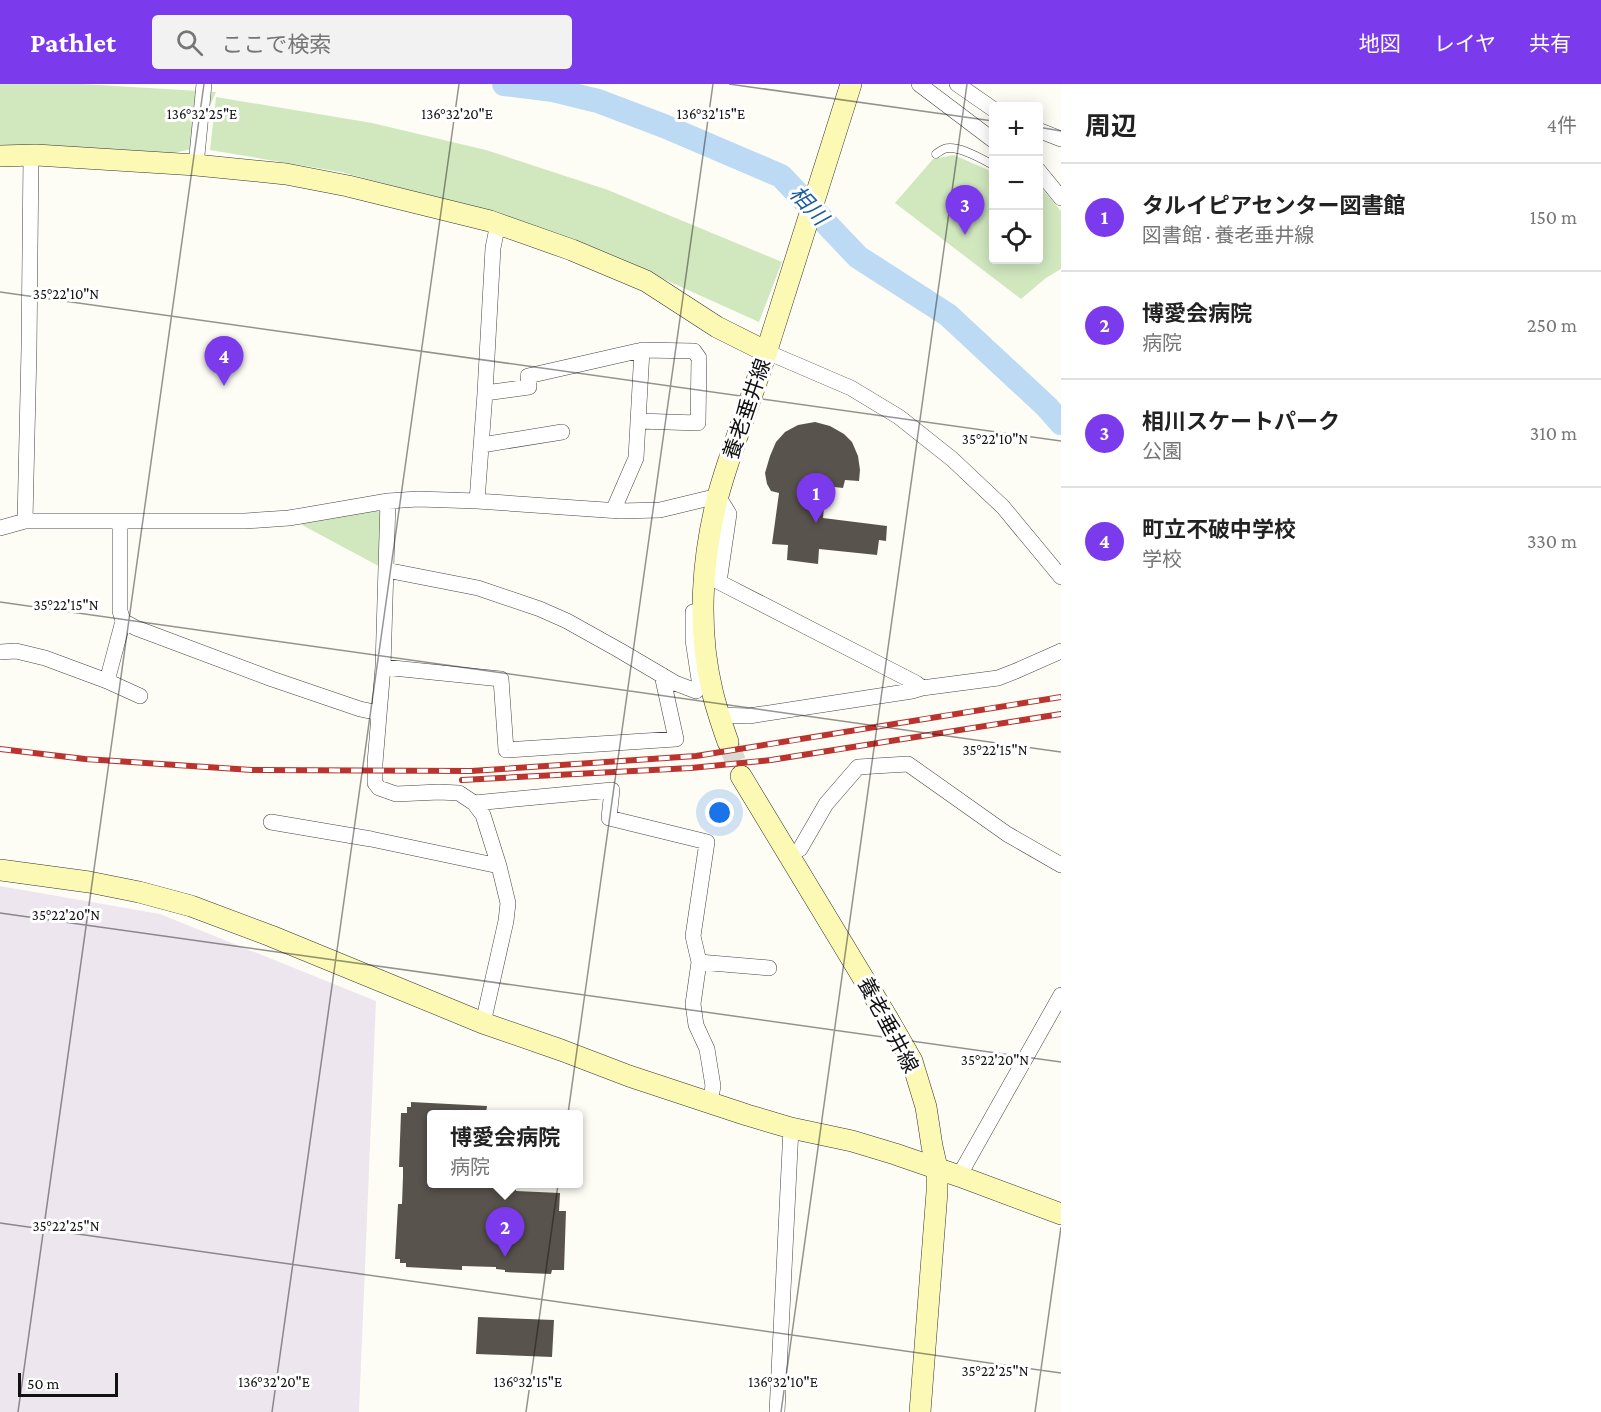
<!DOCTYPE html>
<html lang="ja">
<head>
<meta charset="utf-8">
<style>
  body { margin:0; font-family:"Crimson Pro","Noto Sans JP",serif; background:#f2f2f2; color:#222 }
  .controls { position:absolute; right:18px; top:18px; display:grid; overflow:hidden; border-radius:6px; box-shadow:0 3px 15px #0003 }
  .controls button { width:54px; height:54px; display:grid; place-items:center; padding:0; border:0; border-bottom:2px solid #e0e0e0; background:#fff; color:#222; font:30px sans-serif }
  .scale { position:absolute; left:18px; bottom:15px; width:100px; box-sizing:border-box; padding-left:6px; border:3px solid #111; border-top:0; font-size:16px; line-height:21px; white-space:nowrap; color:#111; -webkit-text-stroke:4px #fff; paint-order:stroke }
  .you { position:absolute; left:720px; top:729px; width:21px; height:21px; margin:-15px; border:4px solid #fff; border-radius:50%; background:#1a73e8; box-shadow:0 0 0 9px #1a73e833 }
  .badge { display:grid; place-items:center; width:39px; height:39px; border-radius:50%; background:#7c3aed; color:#fff; font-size:20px; font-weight:700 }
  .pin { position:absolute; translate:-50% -50px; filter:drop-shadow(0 2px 3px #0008) }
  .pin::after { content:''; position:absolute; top:32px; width:21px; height:18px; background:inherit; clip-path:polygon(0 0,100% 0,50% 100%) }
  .popup { position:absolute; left:427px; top:1026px; width:156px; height:78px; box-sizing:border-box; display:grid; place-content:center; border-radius:6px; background:#fff; filter:drop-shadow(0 2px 4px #0005); font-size:20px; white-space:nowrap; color:#767676 }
  .popup b { font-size:22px; color:#222 }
  .popup::after { content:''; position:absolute; left:50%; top:100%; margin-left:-12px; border:12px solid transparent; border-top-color:#fff }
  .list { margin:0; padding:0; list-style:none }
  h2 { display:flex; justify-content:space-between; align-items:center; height:78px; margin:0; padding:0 24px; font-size:26px }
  h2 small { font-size:20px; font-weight:400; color:#767676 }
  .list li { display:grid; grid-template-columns:39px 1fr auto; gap:18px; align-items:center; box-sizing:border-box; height:108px; padding:0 24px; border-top:2px solid #e0e0e0 }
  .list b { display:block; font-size:22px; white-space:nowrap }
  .list p { margin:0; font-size:20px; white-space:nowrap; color:#767676 }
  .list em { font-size:20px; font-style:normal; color:#767676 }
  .icon { flex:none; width:33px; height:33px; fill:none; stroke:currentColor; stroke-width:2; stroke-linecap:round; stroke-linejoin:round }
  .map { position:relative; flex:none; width:1061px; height:1328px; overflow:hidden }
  header { display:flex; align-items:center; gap:36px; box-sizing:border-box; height:84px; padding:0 30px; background:#7c3aed; color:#fff }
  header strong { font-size:28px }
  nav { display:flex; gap:33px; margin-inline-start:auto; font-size:21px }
  .search { width:420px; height:54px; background:#f2f2f2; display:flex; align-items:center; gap:15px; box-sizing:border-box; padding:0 21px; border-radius:6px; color:#767676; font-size:22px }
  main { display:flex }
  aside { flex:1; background:#fff }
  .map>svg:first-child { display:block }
  .industrial { fill:#eee6ee }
  .green { fill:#d1e8bf }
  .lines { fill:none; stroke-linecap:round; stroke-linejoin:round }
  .river { stroke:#bcdaf4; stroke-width:24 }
  .building { fill:#59534d }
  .secondary-tunnel { stroke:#dadad3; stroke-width:21; stroke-dasharray:21 10; stroke-linecap:butt }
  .lane-casing { stroke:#444; stroke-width:9 }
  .street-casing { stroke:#444; stroke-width:16 }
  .secondary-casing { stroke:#333; stroke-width:22 }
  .lane { stroke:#fff; stroke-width:8 }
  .street { stroke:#fff; stroke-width:15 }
  .secondary { stroke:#fbf9b4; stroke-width:21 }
  .rail-casing { stroke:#bb332e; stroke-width:6 }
  .rail { stroke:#fff; stroke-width:4; stroke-dasharray:11; stroke-linecap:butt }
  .ticks { fill:none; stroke:#111; stroke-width:1.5; stroke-opacity:0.45 }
  .labels { text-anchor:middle; stroke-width:6; stroke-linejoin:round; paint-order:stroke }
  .street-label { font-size:21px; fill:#111; stroke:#fff }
  .water-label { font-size:22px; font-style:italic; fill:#1e5c9e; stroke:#fff }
  .ticks-label { font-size:15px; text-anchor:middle; fill:#111; stroke:#fff; stroke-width:6; stroke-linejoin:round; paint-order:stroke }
</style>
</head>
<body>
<header>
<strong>Pathlet</strong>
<div class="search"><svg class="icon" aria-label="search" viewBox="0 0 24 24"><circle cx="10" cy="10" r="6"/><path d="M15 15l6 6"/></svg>ここで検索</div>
<nav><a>地図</a><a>レイヤ</a><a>共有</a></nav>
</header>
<main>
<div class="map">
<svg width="1061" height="1328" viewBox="0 0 1061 1328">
  <rect width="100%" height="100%" fill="#fefdf5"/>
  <path class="industrial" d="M 0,802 L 160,830 L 376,917 L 359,1328 L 0,1328 Z"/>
  <path class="green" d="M 0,0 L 82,0 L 216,8 L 192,65 L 164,71 L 0,63 Z
    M 216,13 L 372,39 L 486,66 L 608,106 L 782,178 L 759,238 L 659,193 L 508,133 L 341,88 L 210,66 Z
    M 954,71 L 993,88 L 993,176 L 1038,176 L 1039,101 L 1061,127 L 1061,185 L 1046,194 L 1021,215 L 895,119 L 933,75 Z
    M 388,417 L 386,486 L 289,434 Z"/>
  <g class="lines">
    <path class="river" d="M 504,0 L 553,6 L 598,17 L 664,42 L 781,92 L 858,173 L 948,231 L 1047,323 L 1061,339"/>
  </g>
  <path class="building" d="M 815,338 L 830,342 L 844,350 L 852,358 L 858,372 L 860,386 L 859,397 L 845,396 L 843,404 L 826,402 L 823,434 L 887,442 L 886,457 L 879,456 L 877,471 L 819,465 L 818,480 L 787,476 L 788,461 L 772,460 L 779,409 L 771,407 L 767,400 L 765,389 L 770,372 L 776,358 L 785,348 L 798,341 Z
    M 411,1018 L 487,1022 L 486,1030 L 432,1030 L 432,1100 L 516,1100 L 516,1107 L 560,1109 L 559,1127 L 566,1127 L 564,1186 L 552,1186 L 551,1190 L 505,1188 L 505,1186 L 496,1185 L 496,1183 L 462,1182 L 462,1186 L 406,1183 L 406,1179 L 400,1179 L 400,1175 L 395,1175 L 398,1120 L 402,1120 L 403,1092 L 403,1083 L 399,1083 L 401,1029 L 407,1029 L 407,1023 L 411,1023 Z
    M 478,1233 L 554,1236 L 552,1273 L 476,1270 Z"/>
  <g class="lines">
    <path class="secondary-tunnel" d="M 728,658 L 741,692"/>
    <g class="lane-casing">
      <path id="lane" d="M 936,70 C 939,68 941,66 944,65 C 957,60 982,75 993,81"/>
    </g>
    <g class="street-casing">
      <path id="street" d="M 919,0 L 993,56
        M 957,0 L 993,25
        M 1038,46 L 1061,55
        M 196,81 L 204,0
        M 1038,86 L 1061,114
        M 767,268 L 851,304 L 899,333 L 952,375 L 1003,423 L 1061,493
        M 485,309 L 493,164 L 498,139
        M 638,337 L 698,339 L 699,274 L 694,267 L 642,266
        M 482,361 L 562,348
        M 388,417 L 383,583 L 375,679 L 375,699 L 379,704 L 396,710 L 439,708 L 459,709 L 474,719 L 483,731 L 499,782 L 508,819 L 506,837 L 483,939
        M 477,417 L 485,309 L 529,303 L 528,292 L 642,266 L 636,374 L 613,427
        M 25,437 L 29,265 L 31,71
        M 120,437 L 120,527 L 123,537 L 136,544 L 272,595 L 360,625 L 379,629
        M 0,444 L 25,437 L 245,437 L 289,434 L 388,417 L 418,415 L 477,417 L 620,427 L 660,426 L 718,412 L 729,430 L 719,498 L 916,599 L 922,604
        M 386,486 L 478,504 L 540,525 L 567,537 L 619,566 L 675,599 L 696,607 L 700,602 L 693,556 L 693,528
        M 123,537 L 107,597 L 140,612
        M 0,568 L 16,567 L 45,574 L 107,597
        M 383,583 L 501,595 L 506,666 L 676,655 L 662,591
        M 718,631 L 749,632 L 912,607 L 922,604 L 998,594 L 1016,587 L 1061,567
        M 474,719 L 612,706 L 609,734 L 707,758 L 693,852 L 699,878 L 693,920 L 696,941 L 707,965 L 713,1002 L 710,1018
        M 271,738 L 371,755 L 499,782
        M 800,765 L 826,720 L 858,683 L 908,680 L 1007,750 L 1061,781
        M 699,878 L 769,884
        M 959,1092 L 1061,911
        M 777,1328 L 791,1044"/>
    </g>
    <g class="secondary-casing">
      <path id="secondary" d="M 0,72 L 36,71 L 196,81 L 286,90 L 348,102 L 490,137 L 572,166 L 646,197 L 717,243 L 767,268
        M 728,658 C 722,641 716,624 712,606 C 697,543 702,474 718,412 C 731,364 751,317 766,269 C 795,180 822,90 851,0
        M 741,692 L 888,935 L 912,977 L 926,1023 L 932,1062 L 937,1084 L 937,1108 L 920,1328
        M 0,786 L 89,798 L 139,808 L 191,822 L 271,852 L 483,939 L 561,966 L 629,992 L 747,1031 L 791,1044 L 852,1057 L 895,1070 L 959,1092 L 1061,1130"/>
    </g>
    <use href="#lane" class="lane"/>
    <use href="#street" class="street"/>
    <use href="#secondary" class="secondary"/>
    <g class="rail-casing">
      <path id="rail" d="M 0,665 L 85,675 L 252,686 L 471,687 L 696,672 L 1061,613
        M 462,696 L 691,684 L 771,676 L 1061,630"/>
    </g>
    <use href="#rail" class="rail"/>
  </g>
  <path class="ticks" d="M 729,0 L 993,37M 1038,43 L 1061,47M 0,208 L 1061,357M 0,518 L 1061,668M 0,829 L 1061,978M 0,1139 L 1061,1289M 18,1328 L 204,0M 272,1328 L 459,0M 526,1328 L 713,0M 781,1328 L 967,0M 1035,1328 L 1061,1143"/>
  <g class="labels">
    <g class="street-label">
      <text transform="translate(747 325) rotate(-71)" y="7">養老垂井線</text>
      <text transform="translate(888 941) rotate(62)" y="7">養老垂井線</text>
    </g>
    <g class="water-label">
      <text transform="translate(809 121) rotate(47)" y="8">相川</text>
    </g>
  </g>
  <g class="ticks-label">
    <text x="202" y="35">136°32'25"E</text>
    <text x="457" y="35">136°32'20"E</text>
    <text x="711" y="35">136°32'15"E</text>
    <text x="66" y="215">35°22'10"N</text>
    <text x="995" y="360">35°22'10"N</text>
    <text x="66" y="526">35°22'15"N</text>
    <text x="995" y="671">35°22'15"N</text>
    <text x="66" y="836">35°22'20"N</text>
    <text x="995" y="981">35°22'20"N</text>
    <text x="66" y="1147">35°22'25"N</text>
    <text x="995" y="1292">35°22'25"N</text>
    <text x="274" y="1303">136°32'20"E</text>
    <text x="528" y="1303">136°32'15"E</text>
    <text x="783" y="1303">136°32'10"E</text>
  </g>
</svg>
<div class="controls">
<button>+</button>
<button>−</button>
<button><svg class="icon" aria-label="locate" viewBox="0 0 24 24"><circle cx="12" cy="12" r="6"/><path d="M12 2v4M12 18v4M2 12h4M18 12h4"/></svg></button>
</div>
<div class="scale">50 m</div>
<div class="you"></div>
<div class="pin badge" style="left:816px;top:439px">1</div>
<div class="pin badge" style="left:505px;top:1173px">2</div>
<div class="popup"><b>博愛会病院</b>病院</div>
<div class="pin badge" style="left:965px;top:151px">3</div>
<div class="pin badge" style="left:224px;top:302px">4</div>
</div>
<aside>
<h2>周辺<small>4件</small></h2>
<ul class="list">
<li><span class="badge">1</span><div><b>タルイピアセンター図書館</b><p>図書館 · 養老垂井線</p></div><em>150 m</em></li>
<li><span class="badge">2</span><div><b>博愛会病院</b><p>病院</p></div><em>250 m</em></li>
<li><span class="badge">3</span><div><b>相川スケートパーク</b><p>公園</p></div><em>310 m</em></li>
<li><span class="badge">4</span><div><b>町立不破中学校</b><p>学校</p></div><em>330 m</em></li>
</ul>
</aside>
</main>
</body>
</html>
